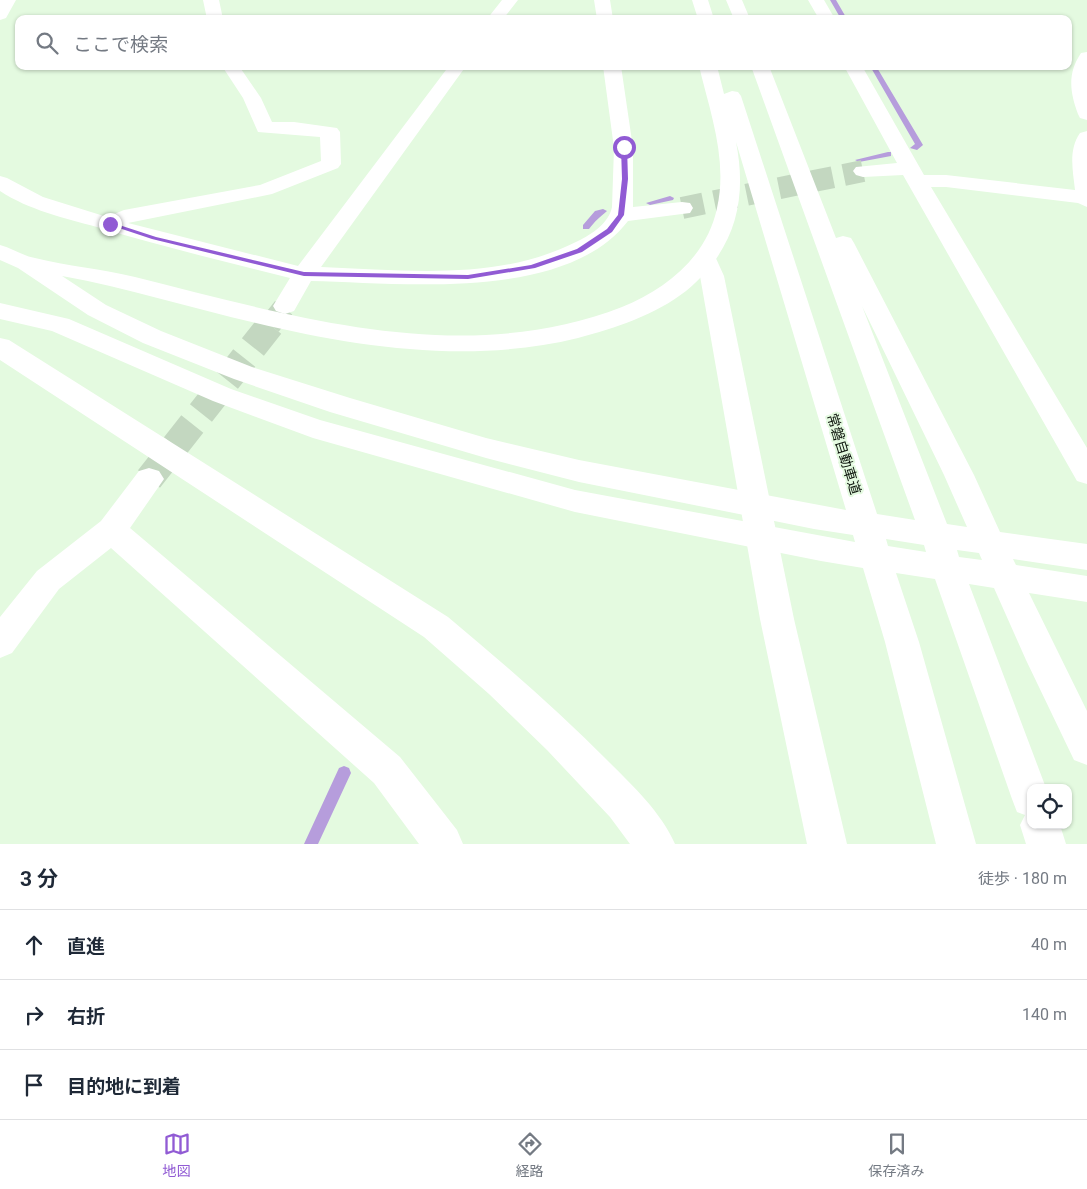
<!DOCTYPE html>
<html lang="ja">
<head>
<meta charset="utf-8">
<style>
  body { margin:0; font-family:Roboto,"Noto Sans JP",sans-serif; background:#f6f6f7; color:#1f2937 }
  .controls { position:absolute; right:15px; bottom:15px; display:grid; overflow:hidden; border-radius:10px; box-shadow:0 1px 4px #0004 }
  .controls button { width:45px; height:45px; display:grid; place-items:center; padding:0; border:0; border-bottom:1px solid #e0e1e3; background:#fff; color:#1f2937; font:25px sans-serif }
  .stop { position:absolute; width:15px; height:15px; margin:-11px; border:4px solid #915bd4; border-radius:50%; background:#fff }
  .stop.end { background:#915bd4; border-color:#fff; box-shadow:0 1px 5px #0008 }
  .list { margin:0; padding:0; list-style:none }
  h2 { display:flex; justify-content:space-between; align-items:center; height:65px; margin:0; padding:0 20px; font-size:21px }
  h2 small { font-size:16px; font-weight:400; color:#747a83 }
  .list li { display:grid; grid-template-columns:32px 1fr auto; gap:15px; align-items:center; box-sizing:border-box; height:70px; padding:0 20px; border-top:1px solid #e0e1e3 }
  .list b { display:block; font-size:19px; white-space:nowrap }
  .list em { font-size:16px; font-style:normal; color:#747a83 }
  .icon { flex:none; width:28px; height:28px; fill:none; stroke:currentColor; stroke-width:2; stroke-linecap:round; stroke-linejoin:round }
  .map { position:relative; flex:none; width:1087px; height:844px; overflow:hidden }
  .search { position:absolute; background:#fff; box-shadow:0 1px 4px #0004; left:15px; right:15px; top:15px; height:55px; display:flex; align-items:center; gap:12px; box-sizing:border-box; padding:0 18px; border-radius:10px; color:#747a83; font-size:19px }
  .sheet { height:275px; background:#fff }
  nav { display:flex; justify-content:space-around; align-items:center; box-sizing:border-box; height:70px; border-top:1px solid #e0e1e3; background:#fff; font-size:14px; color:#747a83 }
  nav a { display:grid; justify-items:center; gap:2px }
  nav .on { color:#915bd4 }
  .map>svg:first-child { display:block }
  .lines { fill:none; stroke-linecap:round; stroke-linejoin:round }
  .stream { fill:#b69ddc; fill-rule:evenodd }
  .minor-tunnel-far1 { stroke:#c3d7c0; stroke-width:22; stroke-dasharray:22 11; stroke-linecap:butt }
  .minor-tunnel { stroke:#c3d7c0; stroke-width:28; stroke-dasharray:28 14; stroke-linecap:butt }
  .minor { fill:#fff; fill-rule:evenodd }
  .highway { fill:#fff; fill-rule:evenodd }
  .route { fill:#915bd4 }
  .labels { text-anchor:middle; stroke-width:4; stroke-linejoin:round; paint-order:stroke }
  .street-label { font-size:14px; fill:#0b120a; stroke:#e4fae0 }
</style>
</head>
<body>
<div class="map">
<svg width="1087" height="844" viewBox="0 0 1087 844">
  <rect width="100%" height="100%" fill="#e4fae0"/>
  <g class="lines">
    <path class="stream" d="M 830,0 L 836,0 L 847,19 L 841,19 Z
      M 870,66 L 876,66 L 923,145 L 917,150 L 910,148 L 915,144 Z
      M 888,152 L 891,152 L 891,156 L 859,162 L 855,160 Z
      M 670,196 L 674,198 L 673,200 L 650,205 L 646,203 Z
      M 603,209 L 607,211 C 600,217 595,221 589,229 L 583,229 L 583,225 L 595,211 Z
      M 344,766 L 349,768 L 351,773 L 318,844 L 304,844 L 339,768 Z"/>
    <path class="minor-tunnel-far1" d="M 682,208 L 863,171
      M 270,325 L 285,306"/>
    <path class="minor-tunnel" d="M 149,479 L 271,324"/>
    <path class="minor" d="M 0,0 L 16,0 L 6,18 L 0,20 Z
      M 203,0 L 219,0 L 223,19 L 207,19 Z
      M 502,0 L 518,0 L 503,19 L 487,19 Z
      M 594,0 L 610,0 L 613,19 L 597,19 Z
      M 808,0 L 824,0 L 835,19 L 819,19 Z
      M 1087,52 L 1087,120 L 1080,118 L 1078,114 C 1070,92 1067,74 1081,53 Z
      M 222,66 L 239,66 L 261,98 L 272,122 L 294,122 L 337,128 L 340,132 L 341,164 L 338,168 L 272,194 L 128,223 L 298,266 L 449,66 L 466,66 L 321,267 C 407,270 498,282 578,241 C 592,234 609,223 612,207 L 614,148 L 603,66 L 621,66 L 633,148 L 633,207 L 682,202 L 690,203 L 693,208 L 690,213 L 682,214 L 628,221 C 566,302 402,283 311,281 L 294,311 L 285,314 L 276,311 L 273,306 L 290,278 C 225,262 161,246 97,227 C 64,218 29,210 0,191 L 0,176 L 7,178 L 43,197 L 107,217 L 124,210 L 260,185 L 321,161 L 320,137 L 258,132 L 243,98 Z
      M 844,66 L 862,66 L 924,175 L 946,175 L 1075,190 C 1073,171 1068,150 1080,133 L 1087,131 L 1087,207 L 1078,203 L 946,187 L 931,187 L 1087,448 L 1087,484 L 1077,481 L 903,175 L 863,177 L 856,175 L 853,171 L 856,167 L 897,163 Z
      M 706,252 L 714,254 L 724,276 L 794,619 L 847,844 L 807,844 L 760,619 L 700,276 L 695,259 L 698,254 Z
      M 149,468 L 159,471 L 164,479 L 130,528 L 400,757 L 457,830 L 463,844 L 419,844 L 374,783 L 111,548 L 59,589 L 12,653 L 0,658 L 0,617 L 37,571 L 101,521 L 139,471 Z"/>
    <path class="highway" d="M 692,0 L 708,0 L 714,19 L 698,19 Z
      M 726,0 L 742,0 L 750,19 L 734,19 Z
      M 699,66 L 717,66 L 724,94 L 732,91 L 738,92 L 741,96 L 877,514 L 915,520 L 751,66 L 769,66 L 836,238 L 843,236 L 851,238 L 854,243 L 974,475 L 1000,532 L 1087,544 L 1087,570 L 1013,559 L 1016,565 L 1087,576 L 1087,602 L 1029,593 L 1087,711 L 1087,765 L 1074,760 L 1026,660 L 994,588 L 969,584 L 1046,788 L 1031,788 L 1031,825 L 1060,825 L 1066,844 L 1026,844 L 1020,825 L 1025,815 L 1017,812 L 1012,799 L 935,579 L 896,573 L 919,642 L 976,844 L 936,844 L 885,642 L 863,568 L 821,561 L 575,512 L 313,438 L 213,401 L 52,331 L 0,319 L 0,303 L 69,319 L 231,389 L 320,420 L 575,490 L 855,542 L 853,535 L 814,529 L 579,482 L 486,458 L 330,412 L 234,379 L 143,343 L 88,315 L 18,268 L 0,260 L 0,245 C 12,248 23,256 35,258 C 67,266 102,269 135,277 C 292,316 463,369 622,307 C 666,289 707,257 717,208 C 728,160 710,112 699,66 ZM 736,142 L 846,510 L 579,460 L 486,438 L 350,398 L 252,367 L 161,331 L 106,305 L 62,276 C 128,288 191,308 256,323 C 361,348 472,364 578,338 C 616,328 655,315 686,291 C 734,251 748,202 736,142 ZM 862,306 L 944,475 L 967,527 L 947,524 ZM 886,539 L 924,545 L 926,552 L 888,546 ZM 957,550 L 979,553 L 982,560 L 959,557 Z
      M 0,338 L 9,340 L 448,617 C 503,663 558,710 609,762 C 633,786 661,812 675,844 L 630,844 L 610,817 L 547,750 L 489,694 L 424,637 L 0,360 Z"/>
  </g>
  <path class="route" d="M 624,145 L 627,147 L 628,179 L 624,215 L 612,232 L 582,252 L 535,268 L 468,279 L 304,276 L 152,239 L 107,224 L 110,222 L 156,237 L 304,272 L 468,275 L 531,265 L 577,249 L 607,229 L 618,215 L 622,179 L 621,147 Z"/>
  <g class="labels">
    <g class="street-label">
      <text transform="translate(844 454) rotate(73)" y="5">常磐自動車道</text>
    </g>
  </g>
</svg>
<div class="controls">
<button><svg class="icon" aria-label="locate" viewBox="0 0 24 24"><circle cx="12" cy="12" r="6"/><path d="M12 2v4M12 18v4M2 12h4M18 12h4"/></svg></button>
</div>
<div class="stop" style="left:624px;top:147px"></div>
<div class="stop end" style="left:110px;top:224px"></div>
<div class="search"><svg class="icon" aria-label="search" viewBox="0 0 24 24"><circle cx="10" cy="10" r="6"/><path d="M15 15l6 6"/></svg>ここで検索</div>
</div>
<section class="sheet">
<h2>3 分<small>徒歩 · 180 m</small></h2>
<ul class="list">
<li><svg class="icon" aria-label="ahead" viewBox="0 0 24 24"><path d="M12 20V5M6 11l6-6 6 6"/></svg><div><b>直進</b></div><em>40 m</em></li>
<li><svg class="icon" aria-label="right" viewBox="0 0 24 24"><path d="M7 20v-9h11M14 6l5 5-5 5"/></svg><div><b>右折</b></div><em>140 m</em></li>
<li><svg class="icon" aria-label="arrive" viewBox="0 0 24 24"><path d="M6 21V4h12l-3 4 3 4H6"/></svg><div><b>目的地に到着</b></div></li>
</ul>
</section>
<nav>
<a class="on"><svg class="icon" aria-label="map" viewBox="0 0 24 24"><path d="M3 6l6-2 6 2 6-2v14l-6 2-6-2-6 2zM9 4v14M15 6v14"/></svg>地図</a>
<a><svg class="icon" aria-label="directions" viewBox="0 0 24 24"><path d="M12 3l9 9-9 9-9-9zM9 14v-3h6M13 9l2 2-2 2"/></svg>経路</a>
<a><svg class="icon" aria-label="saved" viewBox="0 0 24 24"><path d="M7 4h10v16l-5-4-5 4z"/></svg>保存済み</a>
</nav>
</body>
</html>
